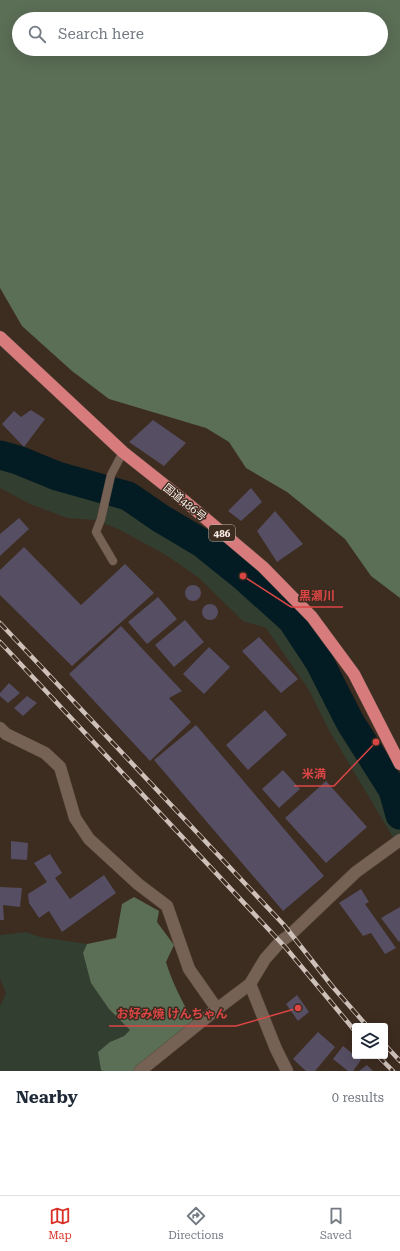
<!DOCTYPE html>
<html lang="en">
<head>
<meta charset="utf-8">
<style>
  body { margin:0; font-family:"Roboto Serif","Noto Sans JP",serif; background:#f2f2f3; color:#1f2937 }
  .controls { position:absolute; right:12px; bottom:12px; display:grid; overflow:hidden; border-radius:4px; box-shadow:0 4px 16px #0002 }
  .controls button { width:36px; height:36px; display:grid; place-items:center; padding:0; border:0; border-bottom:1px solid #e0e1e3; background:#fff; color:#1f2937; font:20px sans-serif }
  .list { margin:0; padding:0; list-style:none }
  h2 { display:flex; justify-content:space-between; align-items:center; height:52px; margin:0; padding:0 16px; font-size:17px }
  h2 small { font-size:13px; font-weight:400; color:#747a83 }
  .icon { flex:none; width:22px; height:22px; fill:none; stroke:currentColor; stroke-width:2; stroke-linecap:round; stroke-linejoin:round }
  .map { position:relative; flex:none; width:400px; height:1071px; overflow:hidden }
  .search { position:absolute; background:#fff; box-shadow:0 4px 16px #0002; left:12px; right:12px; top:12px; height:44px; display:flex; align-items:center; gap:10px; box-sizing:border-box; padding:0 14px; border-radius:22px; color:#747a83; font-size:15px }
  .sheet { height:124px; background:#fff }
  nav { display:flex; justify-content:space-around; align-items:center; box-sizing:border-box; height:56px; border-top:1px solid #e0e1e3; background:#fff; font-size:11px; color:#747a83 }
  nav a { display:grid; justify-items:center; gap:2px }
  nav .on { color:#d93025 }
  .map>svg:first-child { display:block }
  .green { fill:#323e30 }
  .forest { fill:#5b6e56; fill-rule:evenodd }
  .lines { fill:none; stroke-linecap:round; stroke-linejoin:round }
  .river { stroke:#031b22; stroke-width:29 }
  .building { fill:#564e62 }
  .service-casing { stroke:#57483e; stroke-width:9 }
  .minor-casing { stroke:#57483e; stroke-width:13 }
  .trunk-casing { stroke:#57483e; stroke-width:13 }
  .service { stroke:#756255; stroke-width:8 }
  .minor { stroke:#756255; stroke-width:12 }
  .trunk { stroke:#d87b7c; stroke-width:12 }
  .rail-casing { stroke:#cec1b9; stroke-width:4.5 }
  .rail { stroke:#3d2c20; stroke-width:3; stroke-dasharray:9; stroke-linecap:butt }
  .labels { text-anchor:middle; stroke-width:3; stroke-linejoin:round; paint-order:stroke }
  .shield { fill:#3d2c20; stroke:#c1b4ab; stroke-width:1 }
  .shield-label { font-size:10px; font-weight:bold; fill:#faeee7 }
  .street-label { font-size:11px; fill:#faeee7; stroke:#3d2c20 }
  .leader { fill:none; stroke:#db4645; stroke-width:1.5 }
  .callout-dot { fill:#db4645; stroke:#3d2c20; stroke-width:1.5 }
  .callout-label { font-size:12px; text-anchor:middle; font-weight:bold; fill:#db4645; stroke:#3d2c20; stroke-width:3; stroke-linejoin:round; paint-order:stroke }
</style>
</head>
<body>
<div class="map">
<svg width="400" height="1071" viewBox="0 0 400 1071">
  <rect width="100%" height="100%" fill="#3d2c20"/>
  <path class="green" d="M 0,451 L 87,475 L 127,483 L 242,569 L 297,621 L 351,700 L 400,797 L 400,849 L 330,732 L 309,690 L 266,628 L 243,621 L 199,578 L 166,555 L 120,530 L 95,520 L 67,518 L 30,504 L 0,488 Z
    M 26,932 L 40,937 L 87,944 L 83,953 L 109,1009 L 130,1030 L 124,1036 L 110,1042 L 101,1070 L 103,1071 L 0,1071 L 0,1006 L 6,993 L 0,979 L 0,935 Z"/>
  <path class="forest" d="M 0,0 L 400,0 L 400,598 L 371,576 L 345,539 L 287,492 L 246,468 L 229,442 L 206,428 L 109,399 L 72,371 L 22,326 L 0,288 ZM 19,19 L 381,19 L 381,49 L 19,49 Z
    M 134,897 L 159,911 L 157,922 L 174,945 L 166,962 C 173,985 184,1005 196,1026 L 140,1071 L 103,1071 L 101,1070 L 98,1052 L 110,1042 L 124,1036 L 130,1030 L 109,1009 L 91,983 L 83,953 L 87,944 L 116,938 L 122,904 Z"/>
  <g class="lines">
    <path class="river" d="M 0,455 L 18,460 L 57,476 L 128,496 L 160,518 L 202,543 L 243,576 L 292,620 L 319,661 L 350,722 L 393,790 L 400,815"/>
  </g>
  <path class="building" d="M 31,410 L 45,419 L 24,447 L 2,424 L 14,411 L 21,417 Z
    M 153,420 L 186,443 L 164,466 L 129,442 Z
    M 251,488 L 262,502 L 241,521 L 228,511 Z
    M 275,511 L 303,544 L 277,562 L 257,531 Z
    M 19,518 L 29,529 L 0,556 L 0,534 Z
    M 24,547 L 81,605 L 125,564 L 154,593 L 72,666 L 0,595 L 0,570 Z
    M185 593a8 8 0 1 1 16 0a8 8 0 1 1-16 0Z
    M 158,597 L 177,619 L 147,644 L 128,622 Z
    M202 612a8 8 0 1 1 16 0a8 8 0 1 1-16 0Z
    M 185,620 L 204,642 L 174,667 L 155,645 Z
    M 121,626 L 182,691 L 169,698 L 191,722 L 150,761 L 69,674 Z
    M 259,637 L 298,679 L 281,693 L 242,651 Z
    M 209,647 L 230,667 L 204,694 L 183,674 Z
    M 9,683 L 20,693 L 8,703 L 0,696 L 0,693 Z
    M 27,696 L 37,703 L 23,716 L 14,708 Z
    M 265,710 L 287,735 L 248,770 L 226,745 Z
    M 196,725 L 324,876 L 283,911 L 154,760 Z
    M 283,770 L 300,789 L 279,808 L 262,789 Z
    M 326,781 L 367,827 L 326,863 L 285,818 Z
    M 11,841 L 28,843 L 27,860 L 11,859 Z
    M 50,854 L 62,873 L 55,878 L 70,899 L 104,875 L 116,893 L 62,932 L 49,911 L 39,918 L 29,903 L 28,894 L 47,882 L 34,863 Z
    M 0,887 L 22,888 L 20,907 L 3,905 L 4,920 L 0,920 Z
    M 361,889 L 369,902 L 365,904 L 396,948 L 385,954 L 371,933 L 363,936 L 339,903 Z
    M 400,907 L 400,941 L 399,942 L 381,918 Z
    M 297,995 L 309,1012 L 298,1021 L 286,1004 Z
    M 318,1032 L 335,1047 L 315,1071 L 306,1071 L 293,1059 Z
    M 343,1046 L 361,1060 L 353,1071 L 348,1071 L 333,1059 Z
    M 367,1065 L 373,1071 L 359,1071 Z"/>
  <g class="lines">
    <g class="service-casing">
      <path id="service" d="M 113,561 L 96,532 L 101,519 L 111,475 L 123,452"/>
    </g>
    <g class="minor-casing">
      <path id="minor" d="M 0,728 L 6,734 L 45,753 L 60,767 L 75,818 L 89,839 L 138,884 L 167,906 L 189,969 L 217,1009
        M 250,984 L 276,1049 L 287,1071
        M 140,1071 L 217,1009 L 250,984 L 265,959 L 280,942 L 291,934 L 356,872 L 400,840"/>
    </g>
    <g class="trunk-casing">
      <path id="trunk" d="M 0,337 L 123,452 L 186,502 L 263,567 L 312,617 L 354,674 L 400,764"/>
    </g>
    <use href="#service" class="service"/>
    <use href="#minor" class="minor"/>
    <use href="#trunk" class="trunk"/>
    <g class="rail-casing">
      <path id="rail" d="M 0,623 L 284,925 L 332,986 L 367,1026
        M 0,642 L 286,948 L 355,1031
        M 385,1045 L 400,1061
        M 378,1056 L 393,1071"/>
    </g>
    <use href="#rail" class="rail"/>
  </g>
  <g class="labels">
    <rect class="shield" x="209" y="525" width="26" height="16" rx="3"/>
    <g class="shield-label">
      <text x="222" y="537">486</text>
    </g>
    <g class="street-label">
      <text transform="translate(185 502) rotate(39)" y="4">国道486号</text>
    </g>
  </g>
  <path class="leader" d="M243 576L291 607H343M376 742L334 786H294M298 1008L236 1026H109"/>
  <g class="callout-dot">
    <circle cx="243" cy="576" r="4"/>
    <circle cx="376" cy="742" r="4"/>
    <circle cx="298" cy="1008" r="4"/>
  </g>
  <g class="callout-label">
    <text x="317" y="600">黒瀬川</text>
    <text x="314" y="778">米満</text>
    <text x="172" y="1018">お好み焼 けんちゃん</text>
  </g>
</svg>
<div class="controls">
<button><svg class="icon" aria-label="layers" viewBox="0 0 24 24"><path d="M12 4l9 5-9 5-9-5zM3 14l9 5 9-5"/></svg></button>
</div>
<div class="search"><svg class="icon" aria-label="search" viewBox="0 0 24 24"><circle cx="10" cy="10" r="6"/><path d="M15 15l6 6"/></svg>Search here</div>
</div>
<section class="sheet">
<h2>Nearby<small>0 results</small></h2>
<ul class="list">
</ul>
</section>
<nav>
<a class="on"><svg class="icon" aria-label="map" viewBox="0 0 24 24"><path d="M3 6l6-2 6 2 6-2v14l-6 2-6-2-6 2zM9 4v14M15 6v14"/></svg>Map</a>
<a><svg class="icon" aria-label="directions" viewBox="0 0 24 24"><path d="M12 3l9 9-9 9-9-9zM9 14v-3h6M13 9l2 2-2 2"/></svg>Directions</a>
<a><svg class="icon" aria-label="saved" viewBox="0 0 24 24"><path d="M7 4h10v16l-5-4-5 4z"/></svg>Saved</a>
</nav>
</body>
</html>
